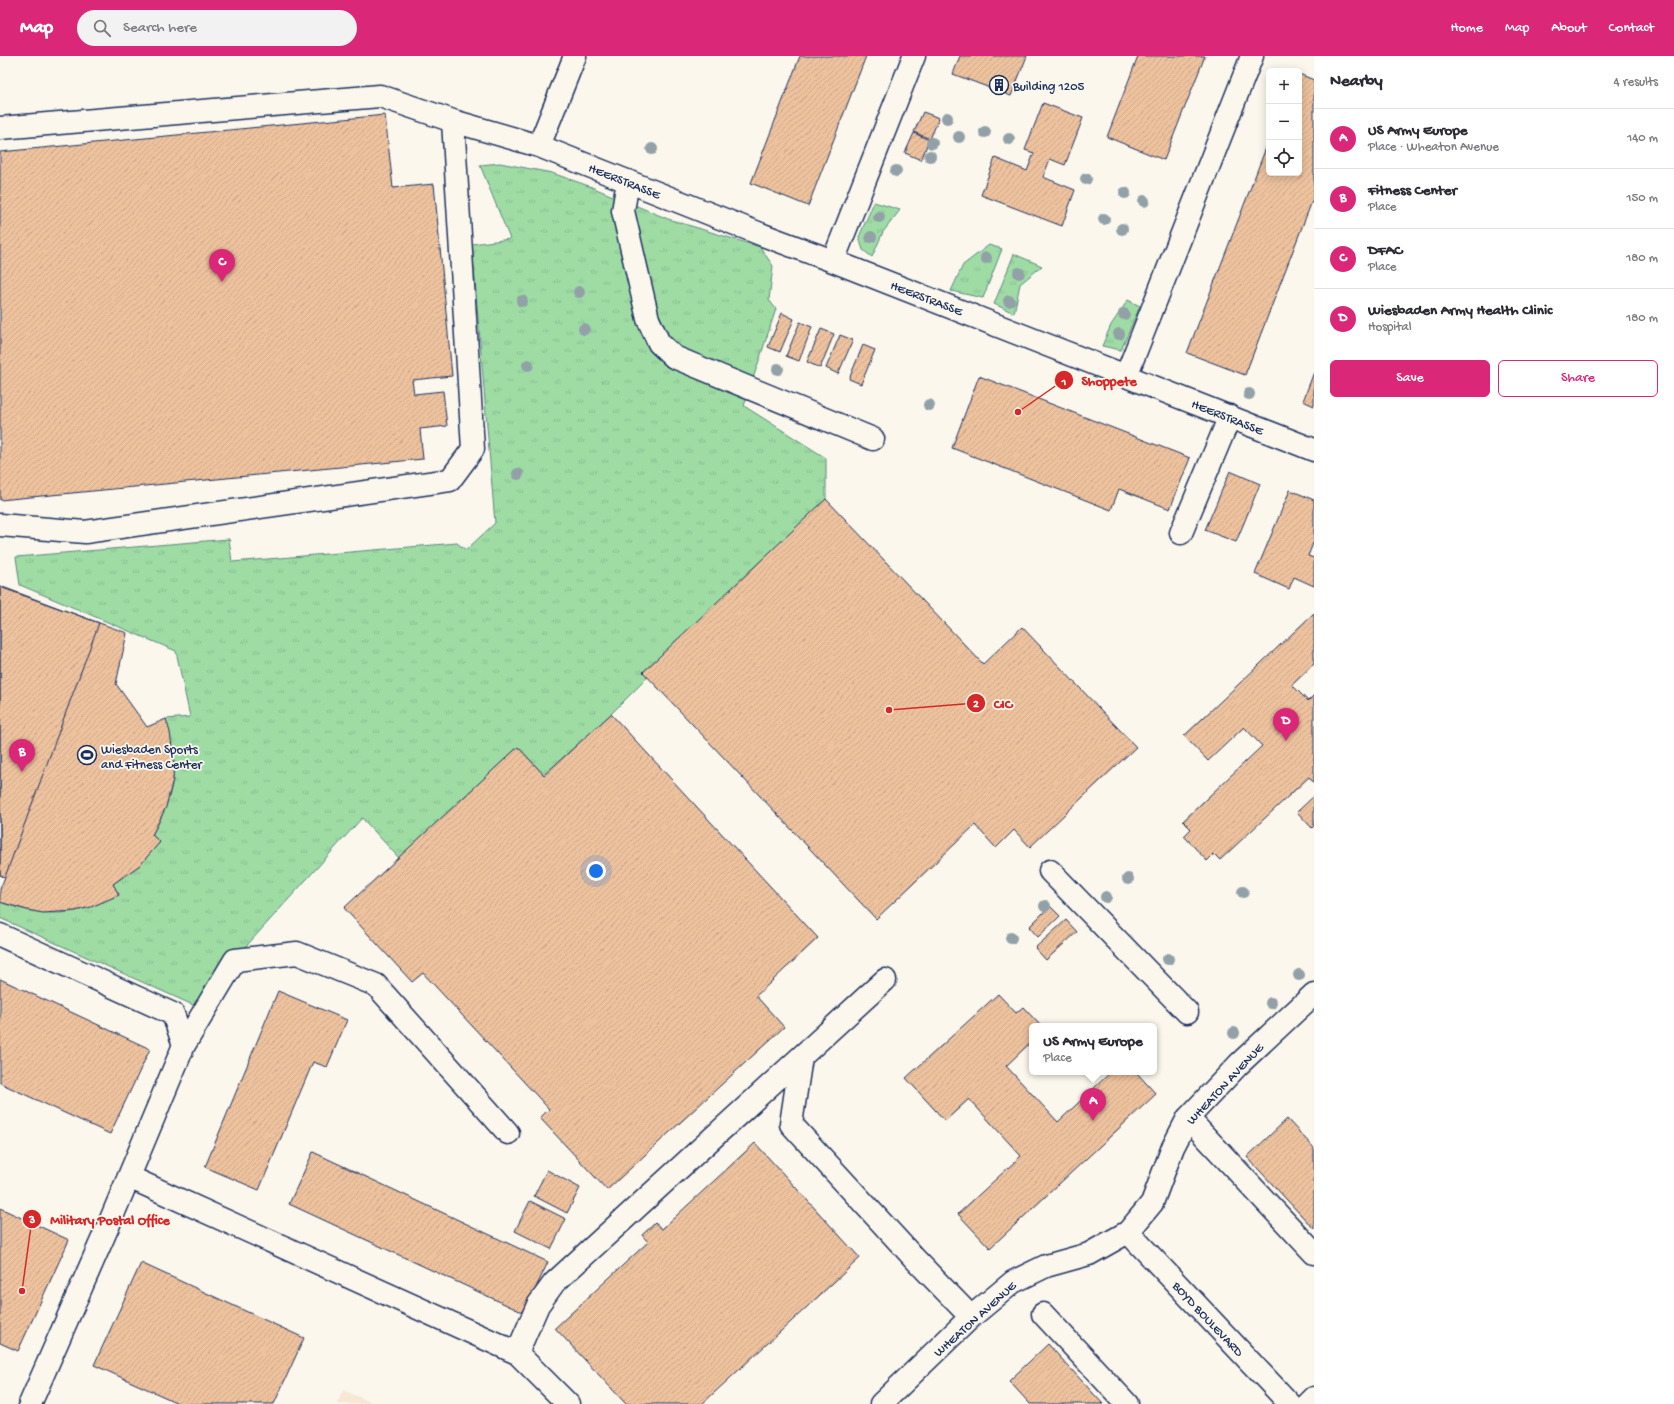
<!DOCTYPE html>
<html lang="en">
<head>
<meta charset="utf-8">
<style>
  body { margin:0; font-family:"Gochi Hand",sans-serif; background:#f2f2f3; color:#2b2b33 }
  .controls { position:absolute; right:12px; top:12px; display:grid; overflow:hidden; border-radius:6px; box-shadow:0 2px 10px #0003 }
  .controls button { width:36px; height:36px; display:grid; place-items:center; padding:0; border:0; border-bottom:1px solid #e1e1e2; background:#fff; color:#2b2b33; font:20px sans-serif }
  .you { position:absolute; left:596px; top:815px; width:14px; height:14px; margin:-10px; border:3px solid #fff; border-radius:50%; background:#1a73e8; box-shadow:0 0 0 6px #1a73e833 }
  .badge { display:grid; place-items:center; width:26px; height:26px; border-radius:50%; background:#db2777; color:#fff; font-size:13px; font-weight:700 }
  .pin { position:absolute; translate:-50% -33px; filter:drop-shadow(0 1px 2px #0008) }
  .pin::after { content:''; position:absolute; top:21px; width:14px; height:12px; background:inherit; clip-path:polygon(0 0,100% 0,50% 100%) }
  .popup { position:absolute; left:1029px; top:967px; width:128px; height:52px; box-sizing:border-box; display:grid; place-content:center; border-radius:6px; background:#fff; filter:drop-shadow(0 1px 3px #0005); font-size:13px; white-space:nowrap; color:#7c7c81 }
  .popup b { font-size:15px; color:#2b2b33 }
  .popup::after { content:''; position:absolute; left:50%; top:100%; margin-left:-8px; border:8px solid transparent; border-top-color:#fff }
  .list { margin:0; padding:0; list-style:none }
  h2 { display:flex; justify-content:space-between; align-items:center; height:52px; margin:0; padding:0 16px; font-size:17px }
  h2 small { font-size:13px; font-weight:400; color:#7c7c81 }
  .list li { display:grid; grid-template-columns:26px 1fr auto; gap:12px; align-items:center; box-sizing:border-box; height:60px; padding:0 16px; border-top:1px solid #e1e1e2 }
  .list b { display:block; font-size:15px; white-space:nowrap }
  .list p { margin:0; font-size:13px; white-space:nowrap; color:#7c7c81 }
  .list em { font-size:13px; font-style:normal; color:#7c7c81 }
  .actions { display:flex; gap:8px; padding:12px 16px }
  .actions a { flex:1; padding:9px 0; border:1px solid #db2777; border-radius:6px; text-align:center; font-size:14px; color:#db2777 }
  .actions .main { background:#db2777; color:#fff }
  .icon { flex:none; width:22px; height:22px; fill:none; stroke:currentColor; stroke-width:2; stroke-linecap:round; stroke-linejoin:round }
  .map { position:relative; flex:none; width:1314px; height:1348px; overflow:hidden }
  header { display:flex; align-items:center; gap:24px; box-sizing:border-box; height:56px; padding:0 20px; background:#db2777; color:#fff }
  header strong { font-size:19px }
  nav { display:flex; gap:22px; margin-inline-start:auto; font-size:14px }
  .search { width:280px; height:36px; background:#f2f2f3; display:flex; align-items:center; gap:10px; box-sizing:border-box; padding:0 14px; border-radius:22px; color:#7c7c81; font-size:15px }
  main { display:flex }
  aside { flex:1; background:#fff }
  .map>svg:first-child { display:block }
  .built { fill:#f7e7d5 }
  .grass { fill:url(#grass-tufts); stroke:#5c8681 }
  .building { fill:url(#building-hatch); stroke:#1b2f5e }
  .lines { fill:none; stroke-linecap:round; stroke-linejoin:round }
  .minor-casing { stroke:#1b2f5e; stroke-width:25 }
  .minor { stroke:#fbf7ec; stroke-width:22 }
  .tree { fill:#92a1a8 }
  .labels { text-anchor:middle; stroke-width:3.5; stroke-linejoin:round; paint-order:stroke }
  .poi-label { font-size:13px; fill:#1b2f5e; stroke:#fbf7ec; text-anchor:start }
  .street-label { font-size:13px; fill:#1b2f5e; stroke:#fbf7ec }
  .leader { fill:none; stroke:#d62828; stroke-width:1.5 }
  .callout-dot { fill:#d62828; stroke:#fbf7ec; stroke-width:1.5 }
  .mark-label { font-size:12px; text-anchor:middle; font-weight:bold; fill:#fff }
  .callout-label { font-size:14px; text-anchor:middle; font-weight:bold; fill:#d62828; stroke:#fbf7ec; stroke-width:3.5; stroke-linejoin:round; paint-order:stroke }
</style>
</head>
<body>
<header>
<strong>Map</strong>
<div class="search"><svg class="icon" aria-label="search" viewBox="0 0 24 24"><circle cx="10" cy="10" r="6"/><path d="M15 15l6 6"/></svg>Search here</div>
<nav><a>Home</a><a>Map</a><a>About</a><a>Contact</a></nav>
</header>
<main>
<div class="map">
<svg width="1314" height="1348" viewBox="0 0 1314 1348">
  <defs>
    <pattern id="grass-tufts" width="24" height="20" patternUnits="userSpaceOnUse"><rect width="24" height="20" fill="#9edca4"/><path d="M3 7l-1-3M5 7V3M7 7l1-3M15 17l-1-3M17 17v-4M19 17l1-3" fill="none" stroke="#88bd90"/></pattern>
    <pattern id="building-hatch" width="6" height="6" patternUnits="userSpaceOnUse"><rect width="6" height="6" fill="#eec29e"/><path d="M-1 1l2-2M0 6l6-6M5 7l2-2" fill="none" stroke="#cca78a"/></pattern>
  </defs>
  <rect width="100%" height="100%" fill="#fbf7ec"/>
  <filter id="ink" filterUnits="userSpaceOnUse"><feTurbulence type="fractalNoise" baseFrequency=".025" numOctaves="2"/><feDisplacementMap in="SourceGraphic" scale="8" xChannelSelector="R" yChannelSelector="G"/><feConvolveMatrix kernelMatrix="1 2 1 2 8 2 1 2 1" color-interpolation-filters="sRGB"/></filter>
  <g filter="url(#ink)">
    <path class="built" d="M 343,1334 L 375,1348 L 337,1348 Z"/>
    <path class="grass" d="M 500,107 L 552,117 L 589,130 L 668,163 L 760,191 L 773,210 L 769,244 L 776,253 L 744,350 L 826,402 L 826,443 L 611,658 L 544,719 L 518,691 L 399,802 L 362,762 L 193,949 L 0,862 L 0,846 C 23,855 51,860 75,855 C 90,852 105,844 119,839 L 113,828 L 140,809 L 160,786 L 152,779 C 164,759 176,730 173,706 C 172,692 168,677 166,663 L 190,661 L 176,595 L 20,529 L 16,501 L 229,483 L 232,506 L 457,487 L 466,494 L 495,467 L 472,188 L 510,183 L 480,109 Z
      M 874,146 L 900,154 L 883,176 L 872,201 L 863,194 L 859,181 Z
      M 989,189 L 1002,193 L 983,242 L 951,235 L 963,209 Z
      M 1014,198 L 1042,210 L 1020,228 L 1014,257 L 994,248 Z
      M 1128,244 L 1140,250 L 1121,294 L 1102,290 L 1111,269 Z"/>
    <path class="building" d="M 800,0 L 866,0 L 808,150 L 751,127 Z
      M 960,0 L 1027,0 L 1011,40 L 953,18 Z
      M 1138,0 L 1205,0 L 1164,104 L 1107,81 Z
      M 1299,18 L 1314,24 L 1314,140 L 1245,319 L 1187,297 L 1269,84 L 1269,117 L 1299,117 Z
      M 1043,47 L 1083,62 L 1065,109 L 1050,103 L 1043,121 L 1075,134 L 1062,170 L 981,139 L 995,102 L 1027,115 L 1034,97 L 1025,94 Z
      M 923,56 L 939,62 L 930,83 L 914,76 Z
      M 385,59 L 393,132 L 434,128 L 452,320 L 412,324 L 414,338 L 443,335 L 447,370 L 420,373 L 423,403 L 0,444 L 0,96 Z
      M 914,77 L 929,84 L 921,104 L 905,97 Z
      M 782,257 L 794,263 L 780,296 L 768,291 Z
      M 800,266 L 812,271 L 799,305 L 786,300 Z
      M 821,273 L 834,278 L 820,312 L 807,306 Z
      M 840,279 L 853,284 L 838,318 L 826,312 Z
      M 863,289 L 875,294 L 861,328 L 849,323 Z
      M 1314,316 L 1314,350 L 1303,345 Z
      M 979,320 L 1190,402 L 1170,453 L 1119,433 L 1111,454 L 952,392 Z
      M 1230,415 L 1260,428 L 1236,486 L 1205,474 Z
      M 1290,434 L 1314,444 L 1314,485 L 1308,500 L 1314,502 L 1314,530 L 1294,521 L 1289,533 L 1255,518 Z
      M 826,443 L 983,608 L 1022,571 L 1136,691 L 1030,791 L 1014,774 L 996,792 L 975,769 L 876,863 L 643,616 Z
      M 0,530 L 99,567 L 5,821 L 0,819 Z
      M 0,531 L 127,577 L 116,628 L 147,671 L 166,663 L 170,676 L 174,707 L 173,723 L 166,751 L 152,779 L 160,786 L 140,809 L 113,828 L 119,839 L 91,851 L 75,855 L 43,857 L 27,854 L 0,846 L 0,833 L 5,821 L 0,819 Z
      M 1314,557 L 1314,608 L 1292,629 L 1308,645 L 1314,639 L 1314,727 L 1309,721 L 1220,804 L 1214,798 L 1207,805 L 1184,780 L 1191,773 L 1183,765 L 1262,690 L 1244,671 L 1208,705 L 1184,680 Z
      M 611,658 L 818,882 L 756,940 L 784,971 L 607,1134 L 540,1062 L 549,1053 L 423,917 L 412,926 L 344,852 L 518,691 L 544,719 Z
      M 1314,740 L 1314,770 L 1312,772 L 1297,756 Z
      M 1050,850 L 1060,860 L 1038,881 L 1029,871 Z
      M 1066,864 L 1077,876 L 1046,904 L 1035,892 Z
      M 0,923 L 150,993 L 110,1078 L 0,1027 Z
      M 278,935 L 347,964 L 327,1011 L 313,1006 L 259,1134 L 205,1111 Z
      M 998,938 L 1016,957 L 1023,951 L 1041,970 L 1032,970 L 1032,985 L 1006,1010 L 1058,1066 L 1111,1016 L 1136,1016 L 1156,1038 L 990,1192 L 958,1158 L 1021,1100 L 969,1043 L 945,1065 L 906,1022 Z
      M 1287,1063 L 1314,1092 L 1314,1173 L 1247,1101 Z
      M 755,1087 L 860,1202 L 702,1348 L 626,1348 L 555,1272 L 648,1186 L 642,1179 L 655,1167 L 662,1173 Z
      M 313,1096 L 548,1206 L 524,1257 L 289,1148 Z
      M 547,1114 L 580,1132 L 567,1157 L 534,1140 Z
      M 530,1145 L 566,1163 L 551,1193 L 515,1175 Z
      M 0,1152 L 69,1184 L 18,1295 L 0,1287 Z
      M 141,1207 L 304,1282 L 274,1348 L 180,1348 L 94,1309 Z
      M 1048,1288 L 1103,1348 L 1030,1348 L 1009,1325 Z"/>
    <g class="lines">
      <g class="minor-casing">
        <path id="minor" d="M 453,65 L 539,90 L 763,179 L 833,205 L 1314,394
          M 0,72 L 380,40 L 453,65 L 473,393 L 450,424 L 85,476 L 0,469
          M 539,90 L 575,0
          M 628,125 L 623,155 L 648,263 L 659,287 L 674,301 L 873,383
          M 833,205 L 914,0
          M 1126,320 L 1252,0
          M 1181,477 L 1230,360
          M 1050,815 L 1187,956
          M 0,879 L 173,958 L 184,989 L 109,1168 L 30,1348
          M 184,989 L 235,904 L 297,897 L 376,929 L 508,1077
          M 801,1001 L 791,1068 L 914,1202 L 971,1261
          M 1188,1062 L 1314,1197
          M 129,1121 L 517,1297 L 568,1348
          M 1128,1176 L 1290,1348
          M 1043,1258 L 1127,1348
          M 517,1297 L 538,1249 L 554,1227 L 885,924
          M 881,1348 L 971,1261 L 1013,1226 L 1046,1210 L 1089,1198 L 1128,1176 L 1152,1147 L 1173,1091 L 1188,1062 L 1239,1008 L 1314,938
          M 1308,1348 L 1314,1342"/>
      </g>
      <use href="#minor" class="minor"/>
    </g>
    <g class="tree">
      <circle cx="947" cy="62" r="6"/>
      <circle cx="985" cy="76" r="6"/>
      <circle cx="959" cy="81" r="6"/>
      <circle cx="1009" cy="83" r="6"/>
      <circle cx="932" cy="87" r="6"/>
      <circle cx="652" cy="93" r="6"/>
      <circle cx="930" cy="100" r="6"/>
      <circle cx="896" cy="115" r="6"/>
      <circle cx="1086" cy="123" r="6"/>
      <circle cx="1125" cy="137" r="6"/>
      <circle cx="1144" cy="145" r="6"/>
      <circle cx="879" cy="161" r="6"/>
      <circle cx="1104" cy="163" r="6"/>
      <circle cx="1122" cy="173" r="6"/>
      <circle cx="871" cy="181" r="6"/>
      <circle cx="986" cy="202" r="6"/>
      <circle cx="1019" cy="217" r="6"/>
      <circle cx="579" cy="236" r="6"/>
      <circle cx="522" cy="245" r="6"/>
      <circle cx="1009" cy="245" r="6"/>
      <circle cx="1124" cy="258" r="6"/>
      <circle cx="584" cy="273" r="6"/>
      <circle cx="1119" cy="278" r="6"/>
      <circle cx="528" cy="309" r="6"/>
      <circle cx="778" cy="313" r="6"/>
      <circle cx="1249" cy="338" r="6"/>
      <circle cx="929" cy="349" r="6"/>
      <circle cx="518" cy="418" r="6"/>
      <circle cx="1128" cy="823" r="6"/>
      <circle cx="1243" cy="836" r="6"/>
      <circle cx="1106" cy="841" r="6"/>
      <circle cx="1045" cy="850" r="6"/>
      <circle cx="1011" cy="882" r="6"/>
      <circle cx="1168" cy="903" r="6"/>
      <circle cx="1299" cy="919" r="6"/>
      <circle cx="1271" cy="947" r="6"/>
      <circle cx="1234" cy="977" r="6"/>
    </g>
  </g>
  <defs>
    <g id="building-ring" transform="scale(1)"><circle r="9.5" fill="#fbf7ec" stroke="#1b2f5e" stroke-width="1.5"/><path d="M-4-6H4V6H1V3H-1V6H-4ZM-2.5-4.3h1.7v1.8h-1.7ZM.8-4.3h1.7v1.8H.8ZM-2.5-1h1.7V.8h-1.7ZM.8-1h1.7V.8H.8Z" fill="#1b2f5e"/></g>
    <g id="stadium-ring" transform="scale(1)"><circle r="9.5" fill="#fbf7ec" stroke="#1b2f5e" stroke-width="1.5"/><path d="M0-5a6.5 5 0 1 0 0 10a6.5 5 0 1 0 0-10ZM-3.5-1.8h7v3.6h-7Z" fill="#1b2f5e"/></g>
  </defs>
  <g fill-rule="evenodd">
    <use href="#building-ring" x="999" y="29"/>
    <use href="#stadium-ring" x="87" y="699"/>
  </g>
  <g class="labels">
    <g class="poi-label">
      <text x="1013" y="34">Building 1205</text>
      <text x="101" y="697">Wiesbaden Sports<tspan x="101" dy="15">and Fitness Center</tspan></text>
    </g>
    <g class="street-label">
      <text transform="translate(625 124) rotate(22)" y="5">HEERSTRASSE</text>
      <text transform="translate(927 241) rotate(21)" y="5">HEERSTRASSE</text>
      <text transform="translate(1228 360) rotate(22)" y="5">HEERSTRASSE</text>
      <text transform="translate(1224 1027) rotate(-47)" y="5">WHEATON AVENUE</text>
      <text transform="translate(974 1262) rotate(-42)" y="5">WHEATON AVENUE</text>
      <text transform="translate(1209 1262) rotate(47)" y="5">BOYD BOULEVARD</text>
    </g>
  </g>
  <path class="leader" d="M1018 356L1064 324M889 654L976 647M22 1235L32 1163"/>
  <g class="callout-dot">
    <circle cx="1018" cy="356" r="4"/>
    <circle cx="889" cy="654" r="4"/>
    <circle cx="22" cy="1235" r="4"/>
    <circle cx="1064" cy="324" r="10"/>
    <circle cx="976" cy="647" r="10"/>
    <circle cx="32" cy="1163" r="10"/>
  </g>
  <g class="mark-label">
    <text x="1064" y="329">1</text>
    <text x="976" y="651">2</text>
    <text x="32" y="1167">3</text>
  </g>
  <g class="callout-label">
    <text x="1109" y="329">Shoppete</text>
    <text x="1003" y="652">CIC</text>
    <text x="110" y="1168">Military Postal Office</text>
  </g>
</svg>
<div class="controls">
<button>+</button>
<button>−</button>
<button><svg class="icon" aria-label="locate" viewBox="0 0 24 24"><circle cx="12" cy="12" r="6"/><path d="M12 2v4M12 18v4M2 12h4M18 12h4"/></svg></button>
</div>
<div class="you"></div>
<div class="pin badge" style="left:1093px;top:1065px">A</div>
<div class="popup"><b>US Army Europe</b>Place</div>
<div class="pin badge" style="left:22px;top:716px">B</div>
<div class="pin badge" style="left:222px;top:226px">C</div>
<div class="pin badge" style="left:1286px;top:685px">D</div>
</div>
<aside>
<h2>Nearby<small>4 results</small></h2>
<ul class="list">
<li><span class="badge">A</span><div><b>US Army Europe</b><p>Place · Wheaton Avenue</p></div><em>140 m</em></li>
<li><span class="badge">B</span><div><b>Fitness Center</b><p>Place</p></div><em>150 m</em></li>
<li><span class="badge">C</span><div><b>DFAC</b><p>Place</p></div><em>180 m</em></li>
<li><span class="badge">D</span><div><b>Wiesbaden Army Health Clinic</b><p>Hospital</p></div><em>180 m</em></li>
</ul>
<div class="actions"><a class="main">Save</a><a>Share</a></div>
</aside>
</main>
</body>
</html>
